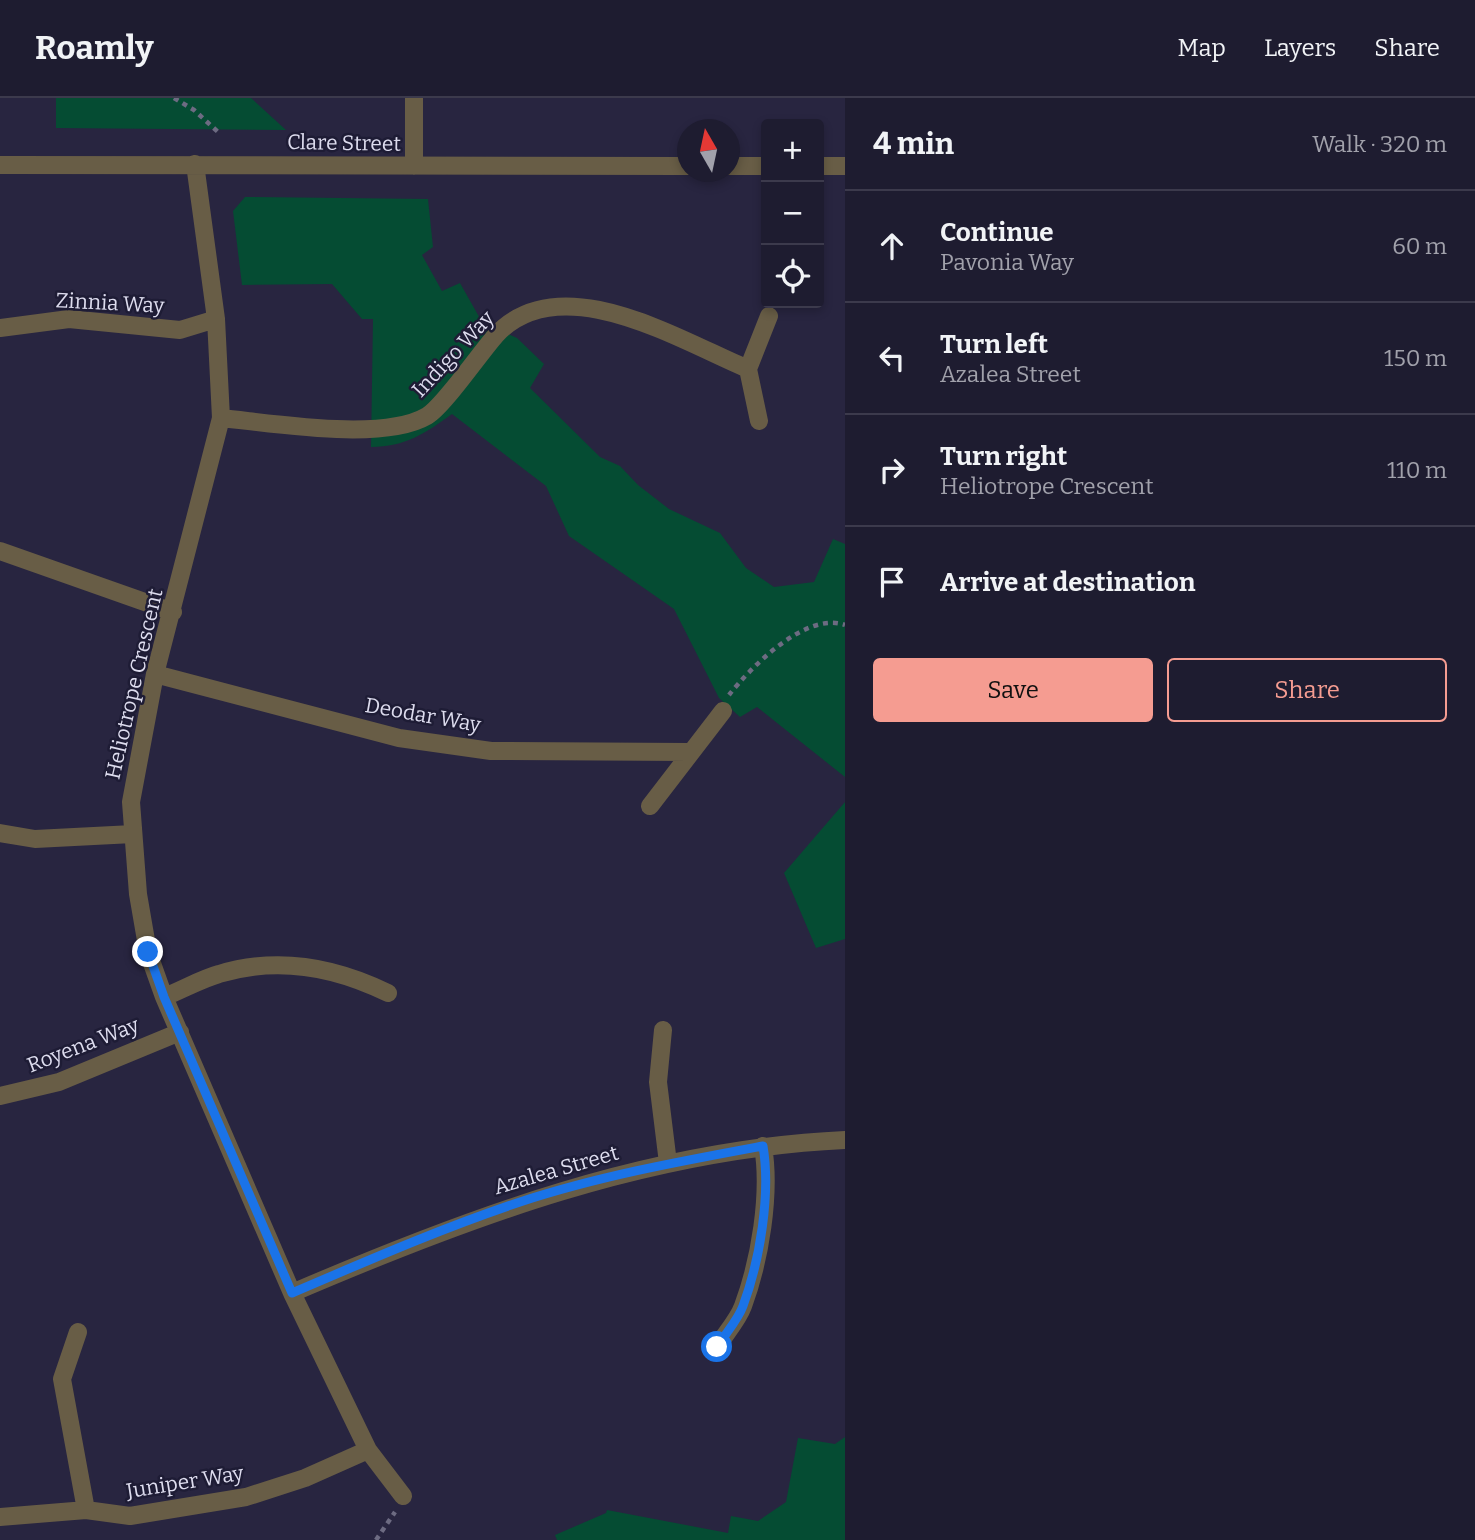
<!DOCTYPE html>
<html lang="en">
<head>
<meta charset="utf-8">
<style>
  body { margin:0; font-family:Bitter,serif; background:#2b293c; color:#f1f3f6 }
  .controls { position:absolute; right:21px; top:21px; display:grid; overflow:hidden; border-radius:7px; box-shadow:0 4px 10px #0003 }
  .controls button { width:63px; height:63px; display:grid; place-items:center; padding:0; border:0; border-bottom:2px solid #3c3a4c; background:#1e1c30; color:#f1f3f6; font:35px sans-serif }
  .compass { position:absolute; left:677px; top:21px; width:63px; height:63px; border-radius:50%; background:#1e1c30; box-shadow:0 4px 10px #0003; rotate:351deg }
  .stop { position:absolute; width:21px; height:21px; margin:-16px; border:5px solid #1a73e8; border-radius:50%; background:#fff }
  .stop.end { background:#1a73e8; border-color:#fff; box-shadow:0 2px 7px #0008 }
  .list { margin:0; padding:0; list-style:none }
  h2 { display:flex; justify-content:space-between; align-items:center; height:91px; margin:0; padding:0 28px; font-size:30px }
  h2 small { font-size:23px; font-weight:400; color:#a1a1ab }
  .list li { display:grid; grid-template-columns:46px 1fr auto; gap:21px; align-items:center; box-sizing:border-box; height:112px; padding:0 28px; border-top:2px solid #3c3a4c }
  .list b { display:block; font-size:26px; white-space:nowrap }
  .list p { margin:0; font-size:23px; white-space:nowrap; color:#a1a1ab }
  .list em { font-size:23px; font-style:normal; color:#a1a1ab }
  .actions { display:flex; gap:14px; padding:21px 28px }
  .actions a { flex:1; padding:16px 0; border:2px solid #f59c91; border-radius:7px; text-align:center; font-size:24px; color:#f59c91 }
  .actions .main { background:#f59c91; color:#111 }
  .icon { flex:none; width:38px; height:38px; fill:none; stroke:currentColor; stroke-width:2; stroke-linecap:round; stroke-linejoin:round }
  .map { position:relative; flex:none; width:845px; height:1442px; overflow:hidden }
  header { display:flex; align-items:center; gap:42px; box-sizing:border-box; height:98px; padding:0 35px; background:#1e1c30; border-bottom:2px solid #3c3a4c }
  header strong { font-size:33px }
  nav { display:flex; gap:38px; margin-inline-start:auto; font-size:24px }
  main { display:flex }
  aside { flex:1; background:#1e1c30 }
  .map>svg:first-child { display:block }
  .green { fill:#054c33 }
  .lines { fill:none; stroke-linecap:round; stroke-linejoin:round }
  .path { stroke:#6d6b82; stroke-width:4.5; stroke-dasharray:5 5; stroke-linecap:butt }
  .minor { stroke:#685d46; stroke-width:18 }
  .route { stroke:#1a73e8; stroke-width:9 }
  .labels { text-anchor:middle; stroke-width:5; stroke-linejoin:round; paint-order:stroke }
  .street-label { font-size:21px; fill:#dddcee; stroke:#1e1c35 }
</style>
</head>
<body>
<header>
<strong>Roamly</strong>
<nav><a>Map</a><a>Layers</a><a>Share</a></nav>
</header>
<main>
<div class="map">
<svg width="845" height="1442" viewBox="0 0 845 1442">
  <rect width="100%" height="100%" fill="#282540"/>
  <path class="green" d="M 56,0 L 251,0 L 286,32 L 56,30 Z
    M 245,99 L 428,101 L 433,149 L 422,157 L 442,193 L 460,185 L 482,224 L 517,240 L 544,266 L 530,290 L 600,359 L 620,368 L 638,387 L 669,411 L 720,435 L 746,470 L 774,489 L 814,484 L 833,441 L 845,446 L 845,679 L 757,609 L 740,619 L 719,600 L 674,511 L 569,438 L 546,388 L 452,316 C 426,335 405,349 371,349 L 373,221 L 362,221 L 332,186 L 242,187 L 233,113 Z
    M 845,704 L 845,841 L 816,850 L 784,775 Z
    M 845,1339 L 845,1442 L 557,1442 L 555,1437 L 606,1415 L 607,1412 L 728,1435 L 731,1418 L 758,1423 L 786,1404 L 798,1340 L 835,1346 Z"/>
  <g class="lines">
    <path class="path" d="M 174,0 L 194,12 L 218,34
      M 729,597 C 751,569 806,513 845,527
      M 376,1442 L 395,1414"/>
    <path class="minor" d="M 414,0 L 414,68
      M 195,66 L 216,221 L 221,320 L 155,576 L 131,704 L 138,796 L 148,854 L 164,899 L 292,1195 L 368,1352 L 403,1398
      M 0,67 L 688,68
      M 730,68 L 766,68
      M 819,68 L 845,68
      M 0,230 L 69,221 L 180,232 L 216,221
      M 221,320 C 272,325 383,344 427,318 C 443,309 480,255 496,237 C 560,168 679,242 748,271
      M 759,323 L 748,271 L 769,218
      M 0,453 L 173,514
      M 155,576 L 399,640 L 491,653 L 689,654
      M 650,708 L 723,613
      M 0,735 L 35,741 L 133,736
      M 164,899 C 182,892 201,881 219,876 C 278,858 335,869 388,895
      M 663,932 L 658,984 L 668,1065
      M 0,998 L 59,984 L 180,934
      M 292,1195 C 469,1119 650,1051 845,1042
      M 78,1234 L 62,1281 L 86,1412
      M 717,1249 C 725,1236 738,1222 743,1208 C 760,1162 771,1096 763,1048
      M 0,1419 L 86,1412 L 130,1418 L 246,1399 L 305,1380 L 368,1352"/>
  </g>
  <g class="lines">
    <path class="route" d="M 148,854 L 164,899 L 292,1195 C 367,1163 442,1130 520,1104 C 599,1078 682,1063 763,1048 C 771,1096 760,1162 743,1208 C 738,1222 725,1236 717,1249"/>
  </g>
  <g class="labels">
    <g class="street-label">
      <text transform="translate(344 45) rotate(1)" y="7">Clare Street</text>
      <text transform="translate(110 205) rotate(3)" y="7">Zinnia Way</text>
      <text transform="translate(453 256) rotate(-47)" y="7">Indigo Way</text>
      <text transform="translate(134 586) rotate(-77)" y="7">Heliotrope Crescent</text>
      <text transform="translate(423 617) rotate(10)" y="7">Deodar Way</text>
      <text transform="translate(83 947) rotate(-21)" y="7">Royena Way</text>
      <text transform="translate(556 1072) rotate(-16)" y="7">Azalea Street</text>
      <text transform="translate(185 1384) rotate(-9)" y="7">Juniper Way</text>
    </g>
  </g>
</svg>
<div class="controls">
<button>+</button>
<button>−</button>
<button><svg class="icon" aria-label="locate" viewBox="0 0 24 24"><circle cx="12" cy="12" r="6"/><path d="M12 2v4M12 18v4M2 12h4M18 12h4"/></svg></button>
</div>
<svg class="compass" viewBox="-18 -18 36 36"><path d="M0-13l5 13h-10z" fill="#e53935"/><path d="M0 13l5-13h-10z" fill="#a1a1ab"/></svg>
<div class="stop" style="left:717px;top:1249px"></div>
<div class="stop end" style="left:148px;top:854px"></div>
</div>
<aside>
<h2>4 min<small>Walk · 320 m</small></h2>
<ul class="list">
<li><svg class="icon" aria-label="ahead" viewBox="0 0 24 24"><path d="M12 20V5M6 11l6-6 6 6"/></svg><div><b>Continue</b><p>Pavonia Way</p></div><em>60 m</em></li>
<li><svg class="icon" aria-label="left" viewBox="0 0 24 24"><path d="M17 20v-9H6M10 6l-5 5 5 5"/></svg><div><b>Turn left</b><p>Azalea Street</p></div><em>150 m</em></li>
<li><svg class="icon" aria-label="right" viewBox="0 0 24 24"><path d="M7 20v-9h11M14 6l5 5-5 5"/></svg><div><b>Turn right</b><p>Heliotrope Crescent</p></div><em>110 m</em></li>
<li><svg class="icon" aria-label="arrive" viewBox="0 0 24 24"><path d="M6 21V4h12l-3 4 3 4H6"/></svg><div><b>Arrive at destination</b></div></li>
</ul>
<div class="actions"><a class="main">Save</a><a>Share</a></div>
</aside>
</main>
</body>
</html>
